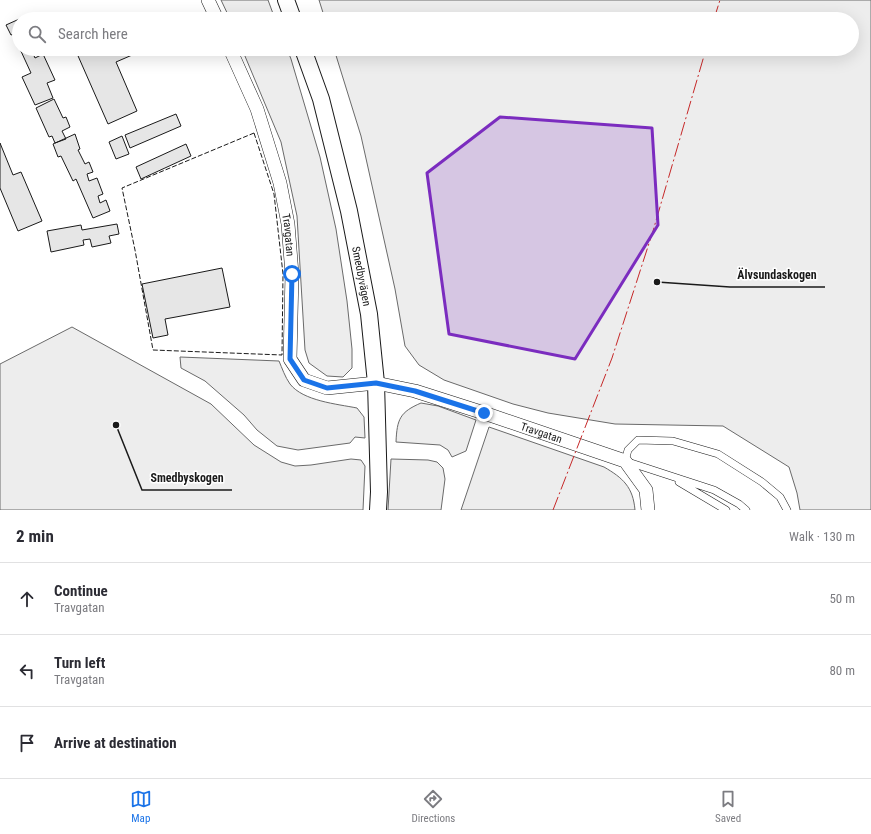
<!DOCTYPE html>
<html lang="en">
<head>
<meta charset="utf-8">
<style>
  body { margin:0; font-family:"Roboto Condensed",sans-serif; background:#f7f7f7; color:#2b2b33 }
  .stop { position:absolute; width:12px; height:12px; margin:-9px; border:3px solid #1a73e8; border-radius:50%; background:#fff }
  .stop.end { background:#1a73e8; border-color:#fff; box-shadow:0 1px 4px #0008 }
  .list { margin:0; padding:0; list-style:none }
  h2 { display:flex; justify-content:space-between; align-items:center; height:52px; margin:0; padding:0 16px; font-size:17px }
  h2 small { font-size:13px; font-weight:400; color:#7c7c81 }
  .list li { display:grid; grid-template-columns:26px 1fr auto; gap:12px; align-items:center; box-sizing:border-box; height:72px; padding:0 16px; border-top:1px solid #e1e1e2 }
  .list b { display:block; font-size:15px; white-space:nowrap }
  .list p { margin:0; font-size:13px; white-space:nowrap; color:#7c7c81 }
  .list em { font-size:13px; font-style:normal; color:#7c7c81 }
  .icon { flex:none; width:22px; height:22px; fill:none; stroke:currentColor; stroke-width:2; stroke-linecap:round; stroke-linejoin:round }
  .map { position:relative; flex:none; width:871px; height:510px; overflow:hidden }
  .search { position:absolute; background:#fff; box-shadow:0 4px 16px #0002; left:12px; right:12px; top:12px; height:44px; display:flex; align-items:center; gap:10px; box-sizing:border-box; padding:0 14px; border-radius:22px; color:#7c7c81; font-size:15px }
  .sheet { height:268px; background:#fff }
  nav { display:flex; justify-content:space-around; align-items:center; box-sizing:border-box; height:56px; border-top:1px solid #e1e1e2; background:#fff; font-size:11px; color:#7c7c81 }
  nav a { display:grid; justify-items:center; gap:2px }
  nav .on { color:#1a73e8 }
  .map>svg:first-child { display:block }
  .green { fill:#ededed; stroke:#6a6a6a }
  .building { fill:#e6e6e6; stroke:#1a1a1a }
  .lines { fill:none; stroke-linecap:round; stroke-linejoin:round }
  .service-casing { stroke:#1a1a1a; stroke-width:8 }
  .minor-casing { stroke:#1a1a1a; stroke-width:14 }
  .tertiary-casing { stroke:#1a1a1a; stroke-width:18 }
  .service { stroke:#fff; stroke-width:7 }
  .minor { stroke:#fff; stroke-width:13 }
  .tertiary { stroke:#fff; stroke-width:16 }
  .fence { stroke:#1a1a1a; stroke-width:1; stroke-dasharray:5 2; stroke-linecap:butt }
  .power { stroke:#c62828; stroke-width:1; stroke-dasharray:14 3 2 3; stroke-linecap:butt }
  .route { stroke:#1a73e8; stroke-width:5 }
  .marked { fill:#7b2cbf; fill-opacity:0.2; stroke:#7b2cbf; stroke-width:3; stroke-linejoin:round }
  .labels { text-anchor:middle; stroke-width:3; stroke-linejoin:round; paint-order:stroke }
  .street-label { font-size:11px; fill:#1a1a1a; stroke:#fff }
  .leader { fill:none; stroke:#1a1a1a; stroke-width:1.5 }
  .callout-dot { fill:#1a1a1a; stroke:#fff; stroke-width:1.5 }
  .callout-label { font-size:12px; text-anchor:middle; font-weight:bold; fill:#1a1a1a; stroke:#fff; stroke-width:3; stroke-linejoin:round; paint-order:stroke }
</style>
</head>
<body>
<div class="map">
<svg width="871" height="510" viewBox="0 0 871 510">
  <rect width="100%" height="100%" fill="#fff"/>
  <path class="green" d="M 221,0 L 268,0 L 275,19 L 230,19 Z
    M 319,0 L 871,0 L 871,510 L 800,510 L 797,493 L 789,467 L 723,426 L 615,424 L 548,413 L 513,404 L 444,380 L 419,365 L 405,346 L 395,289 L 361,136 L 334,49 L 852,49 L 852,19 L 325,19 Z
    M 242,49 L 287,49 L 291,59 L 320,157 L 336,229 L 347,301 L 352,349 L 352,368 L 343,377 L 327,376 L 309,363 L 305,350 L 297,216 L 281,142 Z
    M 72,327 L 211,404 L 254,445 L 281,462 L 295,466 L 311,465 L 351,459 L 361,460 L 365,466 L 363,510 L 0,510 L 0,364 Z
    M 180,357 L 279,361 C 282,368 285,377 290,384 C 303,401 337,404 357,408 L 364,417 L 365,438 L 355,437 L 350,443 L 298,450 L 277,446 L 257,430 L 244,415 L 205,381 L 181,368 Z
    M 421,403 L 438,406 L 476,420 L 466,451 L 452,457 L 448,450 L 440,445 L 396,442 C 397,419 400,412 421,403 Z
    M 489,427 L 604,467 C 623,478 633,487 635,510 L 461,510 Z
    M 391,459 L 428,460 L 437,462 L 443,468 L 445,479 L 441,510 L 388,510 Z"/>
  <path class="building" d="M 26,16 L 27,19 L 19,19 L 19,46 L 14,34 L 11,35 L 6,25 Z
    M 20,49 L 31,49 L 35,58 L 43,54 L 55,80 L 47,83 L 53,98 L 35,105 L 22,77 L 31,73 Z
    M 75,49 L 146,49 L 116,62 L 137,111 L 108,124 Z
    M 54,99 L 63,118 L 66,117 L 70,127 L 62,131 L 66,139 L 55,143 L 52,136 L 49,137 L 36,108 Z
    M 176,114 L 181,126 L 130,148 L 125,135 Z
    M 75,134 L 80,149 L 78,150 L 85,164 L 89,162 L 93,172 L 87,174 L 89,181 L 97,178 L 103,194 L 98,196 L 100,203 L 106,200 L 110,211 L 93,218 L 76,179 L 73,181 L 61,156 L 58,157 L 53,144 Z
    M 122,136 L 129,154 L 116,159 L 109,142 Z
    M 0,143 L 13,175 L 21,172 L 42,221 L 18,231 L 0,188 Z
    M 186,144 L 191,156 L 141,179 L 136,167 Z
    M 117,224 L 119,234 L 109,236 L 111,243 L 92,247 L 90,239 L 83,240 L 84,245 L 51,252 L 47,231 L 81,225 L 82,230 Z
    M 222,268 L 230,307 L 165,319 L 168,335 L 153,338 L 142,284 Z"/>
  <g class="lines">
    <g class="service-casing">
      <path id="service" d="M 679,482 L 726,510
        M 746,510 L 739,504 L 714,490 L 625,461 L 628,450 L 638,440 L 673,441 L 718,454 L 762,482 L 780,497 L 787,510"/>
    </g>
    <g class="minor-casing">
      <g id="minor">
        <path d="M 208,0 L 217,19"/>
        <path id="s1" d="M 230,49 L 257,109 L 280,183 L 288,224 L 292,274 L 290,359 L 304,380 L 327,388 L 376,383 L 415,391 L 484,413 L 625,461 L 646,490 L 648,510"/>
      </g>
    </g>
    <g class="tertiary-casing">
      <g id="tertiary">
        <path d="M 286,0 L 293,19"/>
        <path id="s2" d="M 303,49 L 321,99 L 349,211 L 369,314 L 376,383 L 379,492 L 378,510"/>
      </g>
    </g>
    <use href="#service" class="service"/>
    <use href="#minor" class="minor"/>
    <use href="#tertiary" class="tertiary"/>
    <path class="fence" d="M 254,133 L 274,194 L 283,274 L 282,355 L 153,350 L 135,250 L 122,188 Z"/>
    <path class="power" d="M 714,19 L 720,0
      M 553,510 L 612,358 L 653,231 L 706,49"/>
  </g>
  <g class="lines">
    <path class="route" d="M 292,274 L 290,359 L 304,380 L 327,388 L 376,383 L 415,391 L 484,413"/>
  </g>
  <path class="marked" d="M 500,117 L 652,128 L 658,225 L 575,359 L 449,334 L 427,173 Z"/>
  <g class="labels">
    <g class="street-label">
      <text dy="4" stroke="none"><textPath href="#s1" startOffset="196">Travgatan</textPath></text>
      <text dy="4" stroke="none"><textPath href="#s2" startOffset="235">Smedbyvägen</textPath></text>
      <text dy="4" stroke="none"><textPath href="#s1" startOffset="592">Travgatan</textPath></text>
    </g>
  </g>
  <path class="leader" d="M657 282L730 287H825M116 425L142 490H232"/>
  <g class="callout-dot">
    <circle cx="657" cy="282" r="4"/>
    <circle cx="116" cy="425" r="4"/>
  </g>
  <g class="callout-label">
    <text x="777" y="279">Älvsundaskogen</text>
    <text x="187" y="482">Smedbyskogen</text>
  </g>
</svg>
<div class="stop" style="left:292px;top:274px"></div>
<div class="stop end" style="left:484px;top:413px"></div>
<div class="search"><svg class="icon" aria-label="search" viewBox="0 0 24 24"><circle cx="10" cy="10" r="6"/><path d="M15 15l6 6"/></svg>Search here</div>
</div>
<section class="sheet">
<h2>2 min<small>Walk · 130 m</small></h2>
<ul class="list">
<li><svg class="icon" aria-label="ahead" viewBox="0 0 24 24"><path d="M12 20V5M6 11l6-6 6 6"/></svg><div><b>Continue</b><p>Travgatan</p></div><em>50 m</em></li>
<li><svg class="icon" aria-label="left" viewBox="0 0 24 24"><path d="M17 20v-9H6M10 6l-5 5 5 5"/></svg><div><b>Turn left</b><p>Travgatan</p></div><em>80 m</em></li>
<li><svg class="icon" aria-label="arrive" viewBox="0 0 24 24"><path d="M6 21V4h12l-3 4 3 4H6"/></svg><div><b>Arrive at destination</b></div></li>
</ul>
</section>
<nav>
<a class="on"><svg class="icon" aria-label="map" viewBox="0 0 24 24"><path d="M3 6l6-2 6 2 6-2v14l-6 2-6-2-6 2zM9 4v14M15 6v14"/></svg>Map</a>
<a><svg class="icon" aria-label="directions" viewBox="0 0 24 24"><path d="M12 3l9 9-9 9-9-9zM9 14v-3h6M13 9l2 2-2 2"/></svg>Directions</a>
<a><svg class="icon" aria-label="saved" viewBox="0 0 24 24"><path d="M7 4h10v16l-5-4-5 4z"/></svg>Saved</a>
</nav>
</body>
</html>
